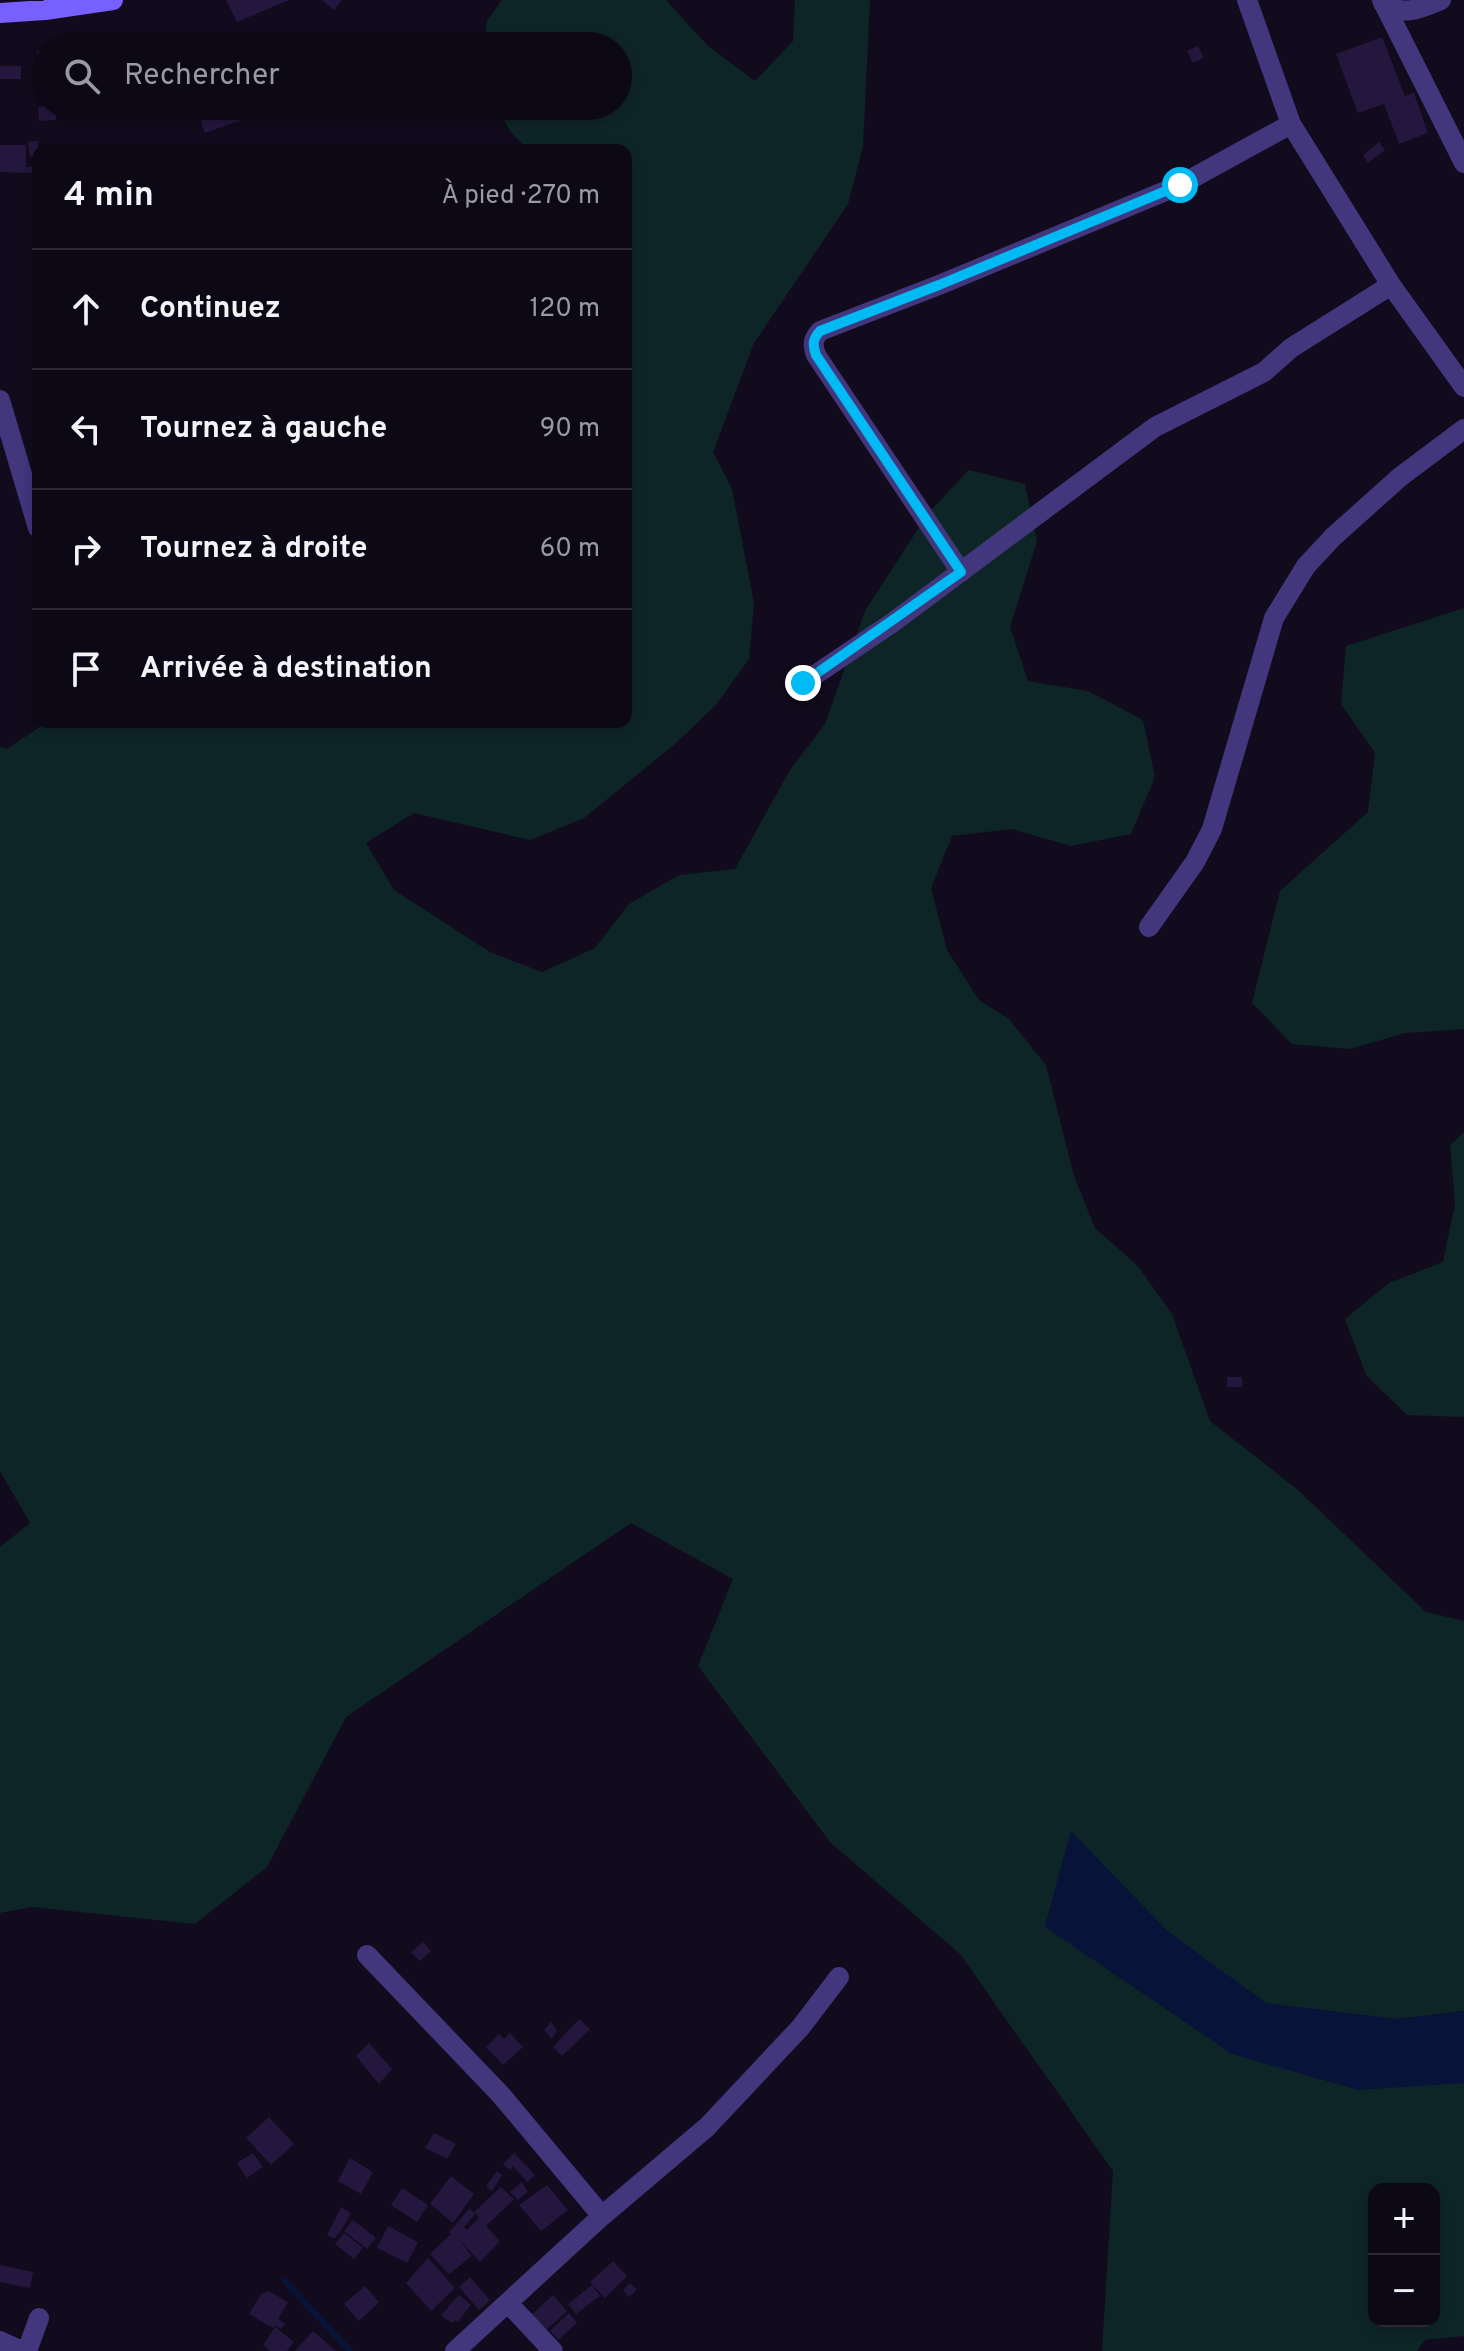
<!DOCTYPE html>
<html lang="fr">
<head>
<meta charset="utf-8">
<style>
  body { margin:0; font-family:Overpass,sans-serif; background:#16111f; color:#f1f3f6 }
  .controls { position:absolute; right:24px; bottom:24px; display:grid; overflow:hidden; border-radius:16px; box-shadow:0 4px 12px #0003 }
  .controls button { width:72px; height:72px; display:grid; place-items:center; padding:0; border:0; border-bottom:2px solid #2d2935; background:#0d0816; color:#f1f3f6; font:40px sans-serif }
  .stop { position:absolute; width:24px; height:24px; margin:-18px; border:6px solid #00baf3; border-radius:50%; background:#fff }
  .stop.end { background:#00baf3; border-color:#fff; box-shadow:0 2px 8px #0008 }
  .list { margin:0; padding:0; list-style:none }
  h2 { display:flex; justify-content:space-between; align-items:center; height:104px; margin:0; padding:0 32px; font-size:34px }
  h2 small { font-size:26px; font-weight:400; color:#9a9aa1 }
  .list li { display:grid; grid-template-columns:52px 1fr auto; gap:24px; align-items:center; box-sizing:border-box; height:120px; padding:0 32px; border-top:2px solid #2d2935 }
  .list b { display:block; font-size:30px; white-space:nowrap }
  .list em { font-size:26px; font-style:normal; color:#9a9aa1 }
  .icon { flex:none; width:44px; height:44px; fill:none; stroke:currentColor; stroke-width:2; stroke-linecap:round; stroke-linejoin:round }
  .map { position:relative; flex:none; width:1464px; height:2351px; overflow:hidden }
  .search { position:absolute; background:#0d0816; box-shadow:0 4px 12px #0003; left:32px; top:32px; width:600px; height:88px; display:flex; align-items:center; gap:20px; box-sizing:border-box; padding:0 28px; border-radius:44px; color:#9a9aa1; font-size:30px }
  .panel { position:absolute; background:#0d0816; box-shadow:0 4px 12px #0003; left:32px; top:144px; width:600px; height:584px; border-radius:16px }
  .map>svg:first-child { display:block }
  .green { fill:#0e2527; fill-rule:evenodd }
  .water { fill:#08133a }
  .lines { fill:none; stroke-linecap:round; stroke-linejoin:round }
  .stream { stroke:#08133a; stroke-width:6 }
  .building { fill:#24173e }
  .street { stroke:#42367d; stroke-width:20 }
  .secondary { stroke:#785fff; stroke-width:20 }
  .route { stroke:#00baf3; stroke-width:10 }
</style>
</head>
<body>
<div class="map">
<svg width="1464" height="2351" viewBox="0 0 1464 2351">
  <rect width="100%" height="100%" fill="#110b1d"/>
  <path class="green" d="M 502,0 L 666,0 L 708,46 L 755,81 L 793,41 L 795,0 L 870,0 L 863,146 L 848,204 L 754,343 L 713,452 L 732,489 L 754,603 L 749,659 L 716,705 L 675,744 L 584,818 L 530,840 L 414,813 L 366,843 L 394,890 L 490,952 L 542,972 L 595,948 L 629,904 L 679,875 L 735,869 L 790,770 L 825,724 L 865,611 L 929,512 L 969,470 L 1025,484 L 1037,541 L 1010,627 L 1028,681 L 1088,691 L 1143,720 L 1155,777 L 1131,834 L 1071,846 L 1012,829 L 952,836 L 931,888 L 947,950 L 979,1000 L 1009,1019 L 1046,1065 L 1074,1176 L 1095,1228 L 1138,1266 L 1172,1314 L 1210,1421 L 1298,1490 L 1426,1612 L 1464,1621 L 1464,2011 L 1397,2019 L 1266,2004 L 1166,1930 L 1071,1832 L 1045,1927 L 1464,2083 L 1464,2336 L 1425,2340 L 1417,2351 L 1102,2351 L 1113,2171 L 960,1954 L 830,1842 L 698,1666 L 733,1579 L 631,1523 L 346,1717 L 267,1867 L 195,1924 L 32,1907 L 0,1913 L 0,1547 L 30,1523 L 0,1471 L 0,746 L 7,749 L 47,722 L 626,722 L 626,150 L 528,150 L 511,132 L 495,106 L 618,106 L 618,46 L 484,46 L 487,21 ZM 1374,2189 L 1434,2189 L 1434,2321 L 1374,2321 Z
    M 1464,608 L 1464,1029 L 1405,1033 L 1350,1049 L 1292,1044 L 1252,1003 L 1280,891 L 1368,812 L 1375,753 L 1341,704 L 1346,646 Z
    M 1464,1132 L 1464,1417 L 1407,1415 L 1366,1375 L 1345,1319 L 1389,1283 L 1443,1262 L 1455,1204 L 1450,1145 Z"/>
  <path class="water" d="M 1071,1831 L 1166,1930 L 1266,2003 L 1397,2019 L 1464,2011 L 1464,2083 L 1358,2090 L 1232,2054 L 1045,1927 Z"/>
  <g class="lines">
    <path class="stream" d="M 285,2281 L 350,2351"/>
  </g>
  <path class="building" d="M 226,0 L 289,0 L 237,22 Z
    M 322,0 L 342,0 L 334,10 Z
    M 1382,37 L 1405,96 L 1414,93 L 1428,133 L 1399,144 L 1384,104 L 1358,113 L 1336,54 Z
    M 1198,46 L 1204,58 L 1193,63 L 1187,51 Z
    M 46,50 L 46,76 L 40,77 L 37,51 Z
    M 0,66 L 21,66 L 21,79 L 0,79 Z
    M 56,106 L 56,120 L 39,121 L 38,107 Z
    M 195,106 L 242,106 L 247,118 L 205,133 Z
    M 38,141 L 38,156 L 30,157 L 28,142 Z
    M 1379,142 L 1385,150 L 1368,163 L 1363,155 Z
    M 0,145 L 26,145 L 26,167 L 35,167 L 34,173 L 0,172 Z
    M 1227,1377 L 1242,1377 L 1242,1387 L 1227,1387 Z
    M 423,1942 L 431,1951 L 420,1961 L 411,1952 Z
    M 579,2019 L 590,2029 L 562,2056 L 553,2047 Z
    M 551,2022 L 557,2030 L 552,2039 L 544,2030 Z
    M 510,2033 L 523,2047 L 503,2065 L 486,2047 L 499,2034 L 504,2039 Z
    M 369,2043 L 392,2069 L 379,2084 L 356,2056 Z
    M 269,2117 L 294,2144 L 271,2165 L 246,2138 Z
    M 434,2133 L 456,2144 L 447,2159 L 425,2148 Z
    M 253,2153 L 263,2167 L 247,2178 L 237,2163 Z
    M 514,2153 L 535,2175 L 527,2182 L 513,2166 L 510,2170 L 503,2164 Z
    M 350,2158 L 373,2172 L 361,2194 L 338,2181 Z
    M 497,2171 L 502,2175 L 492,2191 L 486,2186 Z
    M 451,2176 L 474,2194 L 453,2223 L 430,2204 Z
    M 522,2182 L 528,2192 L 518,2200 L 510,2192 Z
    M 547,2185 L 568,2210 L 541,2231 L 519,2205 Z
    M 501,2187 L 514,2199 L 486,2226 L 500,2241 L 480,2262 L 458,2238 L 472,2256 L 449,2274 L 430,2254 L 451,2234 L 449,2232 L 470,2208 L 475,2214 L 464,2227 L 467,2230 L 479,2218 L 474,2212 Z
    M 402,2188 L 428,2205 L 417,2222 L 391,2205 Z
    M 341,2207 L 351,2213 L 349,2217 L 347,2216 L 349,2217 L 340,2232 L 334,2239 L 327,2235 Z
    M 353,2220 L 376,2238 L 367,2249 L 344,2231 Z
    M 388,2226 L 418,2242 L 407,2263 L 377,2248 Z
    M 344,2233 L 363,2248 L 354,2259 L 335,2244 Z
    M 428,2258 L 455,2288 L 431,2311 L 406,2283 Z
    M 613,2261 L 627,2276 L 605,2298 L 590,2282 Z
    M 0,2265 L 33,2272 L 30,2288 L 0,2282 Z
    M 470,2277 L 490,2300 L 479,2310 L 459,2287 Z
    M 630,2283 L 637,2290 L 629,2297 L 623,2290 Z
    M 592,2285 L 600,2296 L 576,2314 L 568,2304 Z
    M 365,2286 L 379,2302 L 359,2321 L 344,2304 Z
    M 268,2291 L 288,2302 L 278,2319 L 285,2324 L 281,2329 L 275,2325 L 273,2328 L 249,2314 L 261,2294 Z
    M 459,2295 L 471,2305 L 458,2322 L 455,2320 L 452,2323 L 441,2315 Z
    M 553,2295 L 567,2311 L 545,2331 L 531,2315 Z
    M 569,2313 L 577,2323 L 558,2340 L 550,2331 Z
    M 275,2327 L 294,2342 L 287,2351 L 270,2351 L 263,2345 Z
    M 313,2331 L 336,2351 L 295,2351 Z"/>
  <g class="lines">
    <path class="street" d="M 1247,0 L 1291,124 L 1391,285 L 1464,387
      M 1382,0 L 1464,163
      M 1383,3 C 1405,17 1419,9 1441,0
      M 0,400 L 38,528
      M 961,572 L 816,355 C 812,344 813,339 820,331 L 939,285 L 1180,185 L 1291,124
      M 803,683 L 892,623 L 1155,427 L 1264,372 L 1291,348 L 1391,285
      M 1149,927 L 1195,862 L 1212,829 L 1274,618 L 1306,566 L 1333,537 L 1400,477 L 1464,429
      M 367,1955 L 501,2095 L 602,2216
      M 508,2303 L 553,2351
      M 0,2341 L 22,2351
      M 27,2351 L 39,2318
      M 455,2351 L 602,2216 L 707,2127 L 800,2028 L 839,1977"/>
    <path class="secondary" d="M 0,13 L 45,10 L 113,0"/>
  </g>
  <g class="lines">
    <path class="route" d="M 803,683 L 961,572 L 816,355 C 812,344 813,339 820,331 L 939,285 L 1180,185"/>
  </g>
</svg>
<div class="controls">
<button>+</button>
<button>−</button>
</div>
<div class="stop" style="left:1180px;top:185px"></div>
<div class="stop end" style="left:803px;top:683px"></div>
<div class="search"><svg class="icon" aria-label="search" viewBox="0 0 24 24"><circle cx="10" cy="10" r="6"/><path d="M15 15l6 6"/></svg>Rechercher</div>
<section class="panel">
<h2>4 min<small>À pied · 270 m</small></h2>
<ul class="list">
<li><svg class="icon" aria-label="ahead" viewBox="0 0 24 24"><path d="M12 20V5M6 11l6-6 6 6"/></svg><div><b>Continuez</b></div><em>120 m</em></li>
<li><svg class="icon" aria-label="left" viewBox="0 0 24 24"><path d="M17 20v-9H6M10 6l-5 5 5 5"/></svg><div><b>Tournez à gauche</b></div><em>90 m</em></li>
<li><svg class="icon" aria-label="right" viewBox="0 0 24 24"><path d="M7 20v-9h11M14 6l5 5-5 5"/></svg><div><b>Tournez à droite</b></div><em>60 m</em></li>
<li><svg class="icon" aria-label="arrive" viewBox="0 0 24 24"><path d="M6 21V4h12l-3 4 3 4H6"/></svg><div><b>Arrivée à destination</b></div></li>
</ul>
</section>
</div>
</body>
</html>
